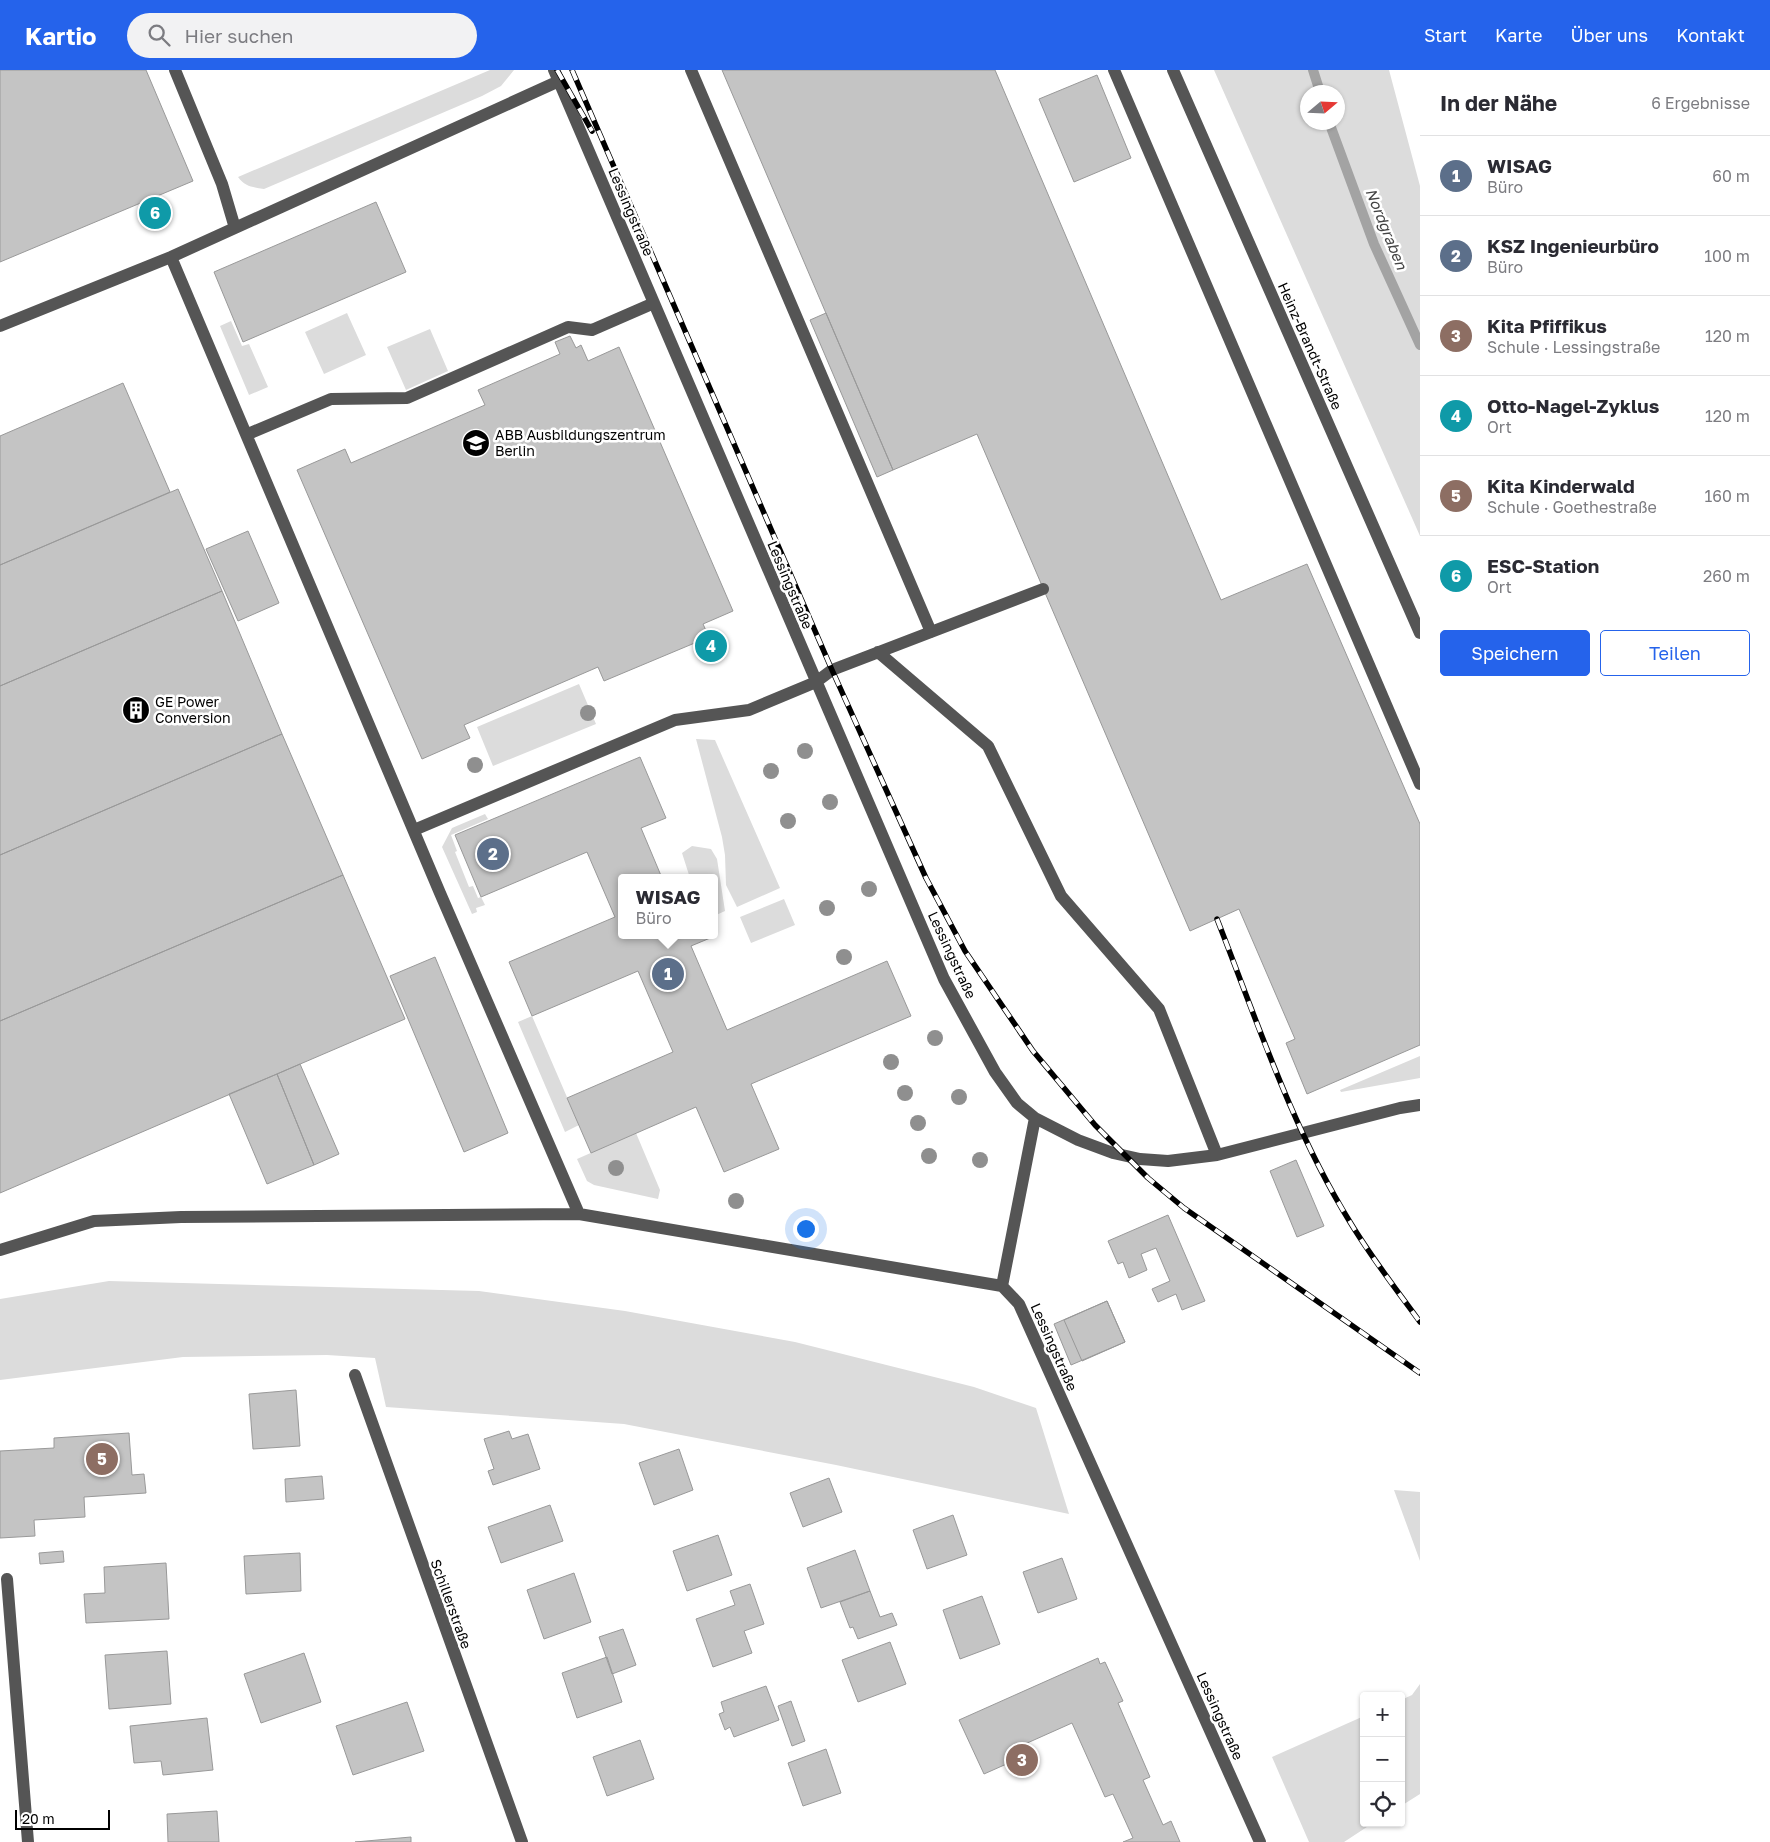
<!DOCTYPE html>
<html lang="de">
<head>
<meta charset="utf-8">
<style>
  body { margin:0; font-family:"Golos Text",sans-serif; background:#f2f2f3; color:#2b2b33 }
  .controls { position:absolute; right:15px; bottom:15px; display:grid; overflow:hidden; border-radius:5px; box-shadow:0 1px 4px #0004 }
  .controls button { width:45px; height:45px; display:grid; place-items:center; padding:0; border:0; border-bottom:1px solid #e1e1e2; background:#fff; color:#2b2b33; font:25px sans-serif }
  .compass { position:absolute; left:1300px; top:15px; width:45px; height:45px; border-radius:50%; background:#fff; box-shadow:0 1px 4px #0004; rotate:71deg }
  .scale { position:absolute; left:15px; bottom:12px; width:95px; box-sizing:border-box; padding-left:5px; border:2px solid #000; border-top:0; font-size:14px; line-height:18px; white-space:nowrap; color:#000; -webkit-text-stroke:4px #fff; paint-order:stroke }
  .you { position:absolute; left:805px; top:1158px; width:18px; height:18px; margin:-12px; border:4px solid #fff; border-radius:50%; background:#1a73e8; box-shadow:0 0 0 8px #1a73e833 }
  .badge { display:grid; place-items:center; width:32px; height:32px; border-radius:50%; background:#2563eb; color:#fff; font-size:16px; font-weight:700 }
  .pin { position:absolute; translate:-50% -50%; border:2px solid #fff; box-shadow:0 1px 5px #0006 }
  .popup { position:absolute; left:618px; top:804px; width:100px; height:65px; box-sizing:border-box; display:grid; place-content:center; border-radius:5px; background:#fff; filter:drop-shadow(0 1px 4px #0005); font-size:16px; white-space:nowrap; color:#7c7c81 }
  .popup b { font-size:19px; color:#2b2b33 }
  .popup::after { content:''; position:absolute; left:50%; top:100%; margin-left:-10px; border:10px solid transparent; border-top-color:#fff }
  .list { margin:0; padding:0; list-style:none }
  h2 { display:flex; justify-content:space-between; align-items:center; height:65px; margin:0; padding:0 20px; font-size:21px }
  h2 small { font-size:16px; font-weight:400; color:#7c7c81 }
  .list li { display:grid; grid-template-columns:32px 1fr auto; gap:15px; align-items:center; box-sizing:border-box; height:80px; padding:0 20px; border-top:1px solid #e1e1e2 }
  .list b { display:block; font-size:19px; white-space:nowrap }
  .list p { margin:0; font-size:16px; white-space:nowrap; color:#7c7c81 }
  .list em { font-size:16px; font-style:normal; color:#7c7c81 }
  .actions { display:flex; gap:10px; padding:15px 20px }
  .actions a { flex:1; padding:11px 0; border:1px solid #2563eb; border-radius:5px; text-align:center; font-size:18px; color:#2563eb }
  .actions .main { background:#2563eb; color:#fff }
  .icon { flex:none; width:28px; height:28px; fill:none; stroke:currentColor; stroke-width:2; stroke-linecap:round; stroke-linejoin:round }
  .map { position:relative; flex:none; width:1420px; height:1772px; overflow:hidden }
  header { display:flex; align-items:center; gap:30px; box-sizing:border-box; height:70px; padding:0 25px; background:#2563eb; color:#fff }
  header strong { font-size:24px }
  nav { display:flex; gap:28px; margin-inline-start:auto; font-size:18px }
  .search { width:350px; height:45px; background:#f2f2f3; display:flex; align-items:center; gap:12px; box-sizing:border-box; padding:0 18px; border-radius:28px; color:#7c7c81; font-size:19px }
  main { display:flex }
  aside { flex:1; background:#fff }
  .map>svg:first-child { display:block }
  .green { fill:#dcdcdc; fill-rule:evenodd }
  .lines { fill:none; stroke-linecap:round; stroke-linejoin:round }
  .stream { stroke:#a3a3a3; stroke-width:10 }
  .building { fill:#c4c4c4; stroke:#999 }
  .minor { stroke:#555; stroke-width:12 }
  .rail-casing { stroke:#000; stroke-width:5.5 }
  .rail { stroke:#fff; stroke-width:4; stroke-dasharray:11; stroke-linecap:butt }
  .tree { fill:#8f8f8f }
  .labels { text-anchor:middle; stroke-width:5; stroke-linejoin:round; paint-order:stroke }
  .street-label { font-size:14px; fill:#000; stroke:#fff }
  .poi-label { font-size:14px; fill:#000; stroke:#fff; text-anchor:start }
  .water-label { font-size:15px; font-style:italic; fill:#444; stroke:#fff }
</style>
</head>
<body>
<header>
<strong>Kartio</strong>
<div class="search"><svg class="icon" aria-label="search" viewBox="0 0 24 24"><circle cx="10" cy="10" r="6"/><path d="M15 15l6 6"/></svg>Hier suchen</div>
<nav><a>Start</a><a>Karte</a><a>Über uns</a><a>Kontakt</a></nav>
</header>
<main>
<div class="map">
<svg width="1420" height="1772" viewBox="0 0 1420 1772">
  <rect width="100%" height="100%" fill="#fff"/>
  <path class="green" d="M 490,0 L 514,0 L 501,16 L 482,26 L 264,119 C 253,117 245,117 238,107 Z
    M 1214,0 L 1389,0 L 1420,116 L 1420,466 ZM 1308,22 L 1338,22 L 1338,52 L 1308,52 Z
    M 347,243 L 366,285 L 324,304 L 305,262 Z
    M 231,251 L 242,276 L 249,274 L 268,317 L 249,325 L 220,256 Z
    M 430,259 L 448,301 L 406,320 L 387,277 Z
    M 579,614 L 596,654 L 493,696 L 477,657 Z
    M 696,669 L 715,670 L 780,818 L 737,837 L 726,815 L 725,785 L 722,767 Z
    M 485,744 L 488,749 L 451,765 L 457,781 L 455,782 L 469,817 L 473,816 L 478,828 L 481,827 L 485,835 L 476,838 L 477,842 L 472,844 L 442,777 L 452,758 Z
    M 692,776 L 711,779 L 717,789 L 725,841 L 714,846 L 714,808 L 690,808 L 682,783 Z
    M 784,829 L 795,855 L 751,873 L 740,847 Z
    M 532,946 L 579,1055 L 565,1062 L 518,952 Z
    M 1420,986 L 1420,1008 L 1341,1022 L 1340,1020 Z
    M 636,1063 L 660,1120 L 658,1129 L 594,1115 L 587,1111 L 577,1089 Z
    M 109,1211 L 479,1221 L 625,1241 L 795,1272 L 974,1317 L 1036,1338 L 1069,1444 L 836,1395 L 624,1354 L 386,1337 L 375,1288 L 327,1285 L 183,1287 L 0,1310 L 0,1229 Z
    M 1394,1420 L 1420,1422 L 1420,1491 Z
    M 1420,1614 L 1420,1724 L 1401,1736 L 1401,1630 L 1412,1625 Z
    M 1364,1646 L 1364,1753 L 1373,1753 L 1344,1772 L 1309,1772 L 1272,1687 Z"/>
  <g class="lines">
    <path class="stream" d="M 1313,0 L 1320,22
      M 1329,52 L 1374,174 L 1420,275"/>
  </g>
  <path class="building" d="M 0,0 L 146,0 L 193,111 L 0,192 Z
    M 722,0 L 995,0 L 1221,530 L 1307,494 L 1420,754 L 1420,975 L 1307,1024 L 1286,973 L 1295,969 L 1239,839 L 1190,861 L 977,364 L 893,400 Z
    M 1097,5 L 1131,88 L 1074,112 L 1039,29 Z
    M 163,132 L 168,144 L 146,153 L 141,141 Z
    M 376,132 L 406,202 L 243,272 L 214,202 Z
    M 826,243 L 893,400 L 877,407 L 810,250 Z
    M 570,266 L 576,278 L 581,275 L 588,291 L 619,277 L 733,541 L 703,554 L 709,567 L 604,611 L 598,597 L 464,655 L 470,668 L 422,689 L 297,400 L 345,379 L 351,393 L 485,335 L 478,320 L 560,284 L 555,272 Z
    M 123,313 L 170,422 L 0,495 L 0,366 Z
    M 178,419 L 222,521 L 0,616 L 0,495 Z
    M 248,461 L 279,533 L 238,551 L 206,479 Z
    M 222,521 L 282,664 L 0,785 L 0,616 Z
    M 282,664 L 343,805 L 0,951 L 0,785 Z
    M 640,687 L 666,748 L 641,758 L 662,808 L 622,808 L 622,865 L 714,865 L 714,863 L 715,866 L 691,876 L 727,960 L 887,891 L 911,946 L 751,1014 L 779,1079 L 724,1102 L 696,1037 L 591,1083 L 567,1028 L 673,982 L 638,901 L 532,946 L 521,920 L 509,892 L 615,847 L 587,782 L 481,827 L 455,765 Z
    M 343,805 L 405,949 L 0,1123 L 0,951 Z
    M 435,887 L 508,1063 L 464,1082 L 390,906 Z
    M 300,994 L 339,1084 L 314,1095 L 277,1004 Z
    M 277,1004 L 314,1095 L 267,1114 L 229,1024 Z
    M 1296,1090 L 1324,1156 L 1297,1167 L 1270,1101 Z
    M 1168,1145 L 1205,1231 L 1182,1240 L 1176,1224 L 1158,1232 L 1152,1219 L 1170,1211 L 1156,1178 L 1141,1184 L 1147,1200 L 1129,1208 L 1123,1192 L 1118,1194 L 1108,1171 Z
    M 1107,1231 L 1125,1272 L 1071,1295 L 1054,1254 Z
    M 1107,1231 L 1125,1272 L 1082,1291 L 1064,1250 Z
    M 296,1320 L 300,1376 L 253,1379 L 249,1324 Z
    M 509,1361 L 512,1369 L 528,1364 L 540,1399 L 493,1415 L 488,1401 L 494,1399 L 484,1369 Z
    M 129,1363 L 132,1405 L 144,1404 L 146,1423 L 84,1427 L 85,1447 L 34,1450 L 35,1466 L 0,1468 L 0,1381 L 54,1378 L 54,1368 Z
    M 679,1379 L 693,1420 L 654,1435 L 639,1393 Z
    M 322,1406 L 324,1429 L 286,1432 L 285,1409 Z
    M 829,1408 L 842,1442 L 803,1457 L 790,1423 Z
    M 550,1435 L 563,1471 L 501,1493 L 488,1457 Z
    M 953,1445 L 967,1485 L 927,1499 L 913,1460 Z
    M 718,1465 L 732,1505 L 687,1521 L 673,1481 Z
    M 855,1480 L 870,1521 L 821,1538 L 807,1498 Z
    M 63,1481 L 64,1492 L 40,1494 L 39,1483 Z
    M 300,1483 L 301,1521 L 246,1524 L 244,1486 Z
    M 1062,1488 L 1077,1529 L 1038,1543 L 1023,1502 Z
    M 166,1493 L 169,1549 L 86,1553 L 84,1524 L 105,1523 L 104,1497 Z
    M 574,1503 L 591,1552 L 544,1569 L 527,1520 Z
    M 750,1514 L 764,1554 L 744,1561 L 752,1583 L 713,1597 L 696,1549 L 735,1535 L 730,1521 Z
    M 870,1521 L 880,1547 L 892,1543 L 897,1555 L 858,1569 L 853,1557 L 850,1558 L 840,1532 Z
    M 982,1526 L 1000,1574 L 960,1589 L 943,1540 Z
    M 623,1559 L 636,1595 L 612,1604 L 599,1567 Z
    M 890,1572 L 906,1614 L 858,1632 L 842,1590 Z
    M 167,1581 L 171,1634 L 109,1639 L 105,1585 Z
    M 304,1583 L 321,1632 L 261,1653 L 244,1604 Z
    M 607,1587 L 622,1632 L 577,1648 L 562,1603 Z
    M 1098,1588 L 1100,1594 L 1105,1592 L 1123,1631 L 1118,1633 L 1150,1707 L 1143,1710 L 1163,1755 L 1171,1751 L 1180,1772 L 1123,1772 L 1133,1768 L 1113,1724 L 1105,1727 L 1072,1653 L 1025,1674 L 1029,1684 L 984,1704 L 959,1650 Z
    M 766,1616 L 779,1650 L 734,1667 L 730,1657 L 725,1660 L 719,1644 L 724,1642 L 721,1632 Z
    M 791,1631 L 805,1671 L 792,1676 L 778,1636 Z
    M 407,1632 L 424,1681 L 353,1705 L 336,1656 Z
    M 207,1648 L 213,1700 L 163,1705 L 161,1691 L 134,1693 L 130,1656 Z
    M 640,1670 L 654,1709 L 607,1726 L 593,1687 Z
    M 826,1679 L 841,1723 L 803,1736 L 788,1693 Z
    M 217,1741 L 219,1772 L 168,1772 L 167,1744 Z
    M 411,1767 L 411,1772 L 355,1772 Z"/>
  <g class="lines">
    <path class="minor" d="M 175,0 L 222,114 L 235,158
      M 554,0 L 944,909 L 995,1002 L 1017,1033 L 1035,1048 L 1078,1070 L 1113,1083 L 1140,1089 L 1168,1091 L 1217,1085 L 1400,1038 L 1420,1035
      M 691,0 L 931,562
      M 1114,0 L 1420,714
      M 1173,0 L 1420,563
      M 171,187 L 440,823 L 579,1144
      M 0,256 L 171,187 L 559,11
      M 248,364 L 331,329 L 407,328 L 568,257 L 592,260 L 654,233
      M 878,582 L 988,676 L 1061,826 L 1159,939 L 1217,1085
      M 414,760 L 675,650 L 749,640 L 816,612 L 832,600 L 1043,519
      M 0,1180 L 94,1151 L 181,1147 L 579,1144 L 1002,1216
      M 1002,1216 L 1019,1234 L 1260,1772
      M 1002,1216 L 1035,1048
      M 355,1305 L 522,1772
      M 7,1509 L 28,1772"/>
    <g class="rail-casing">
      <path id="rail" d="M 557,0 L 592,61
        M 572,0 L 832,600 L 926,808 L 965,881 L 1033,981 L 1095,1055 L 1148,1108 L 1184,1138 L 1420,1303
        M 1217,849 C 1257,951 1292,1058 1350,1152 C 1371,1187 1396,1219 1420,1252"/>
    </g>
    <use href="#rail" class="rail"/>
  </g>
  <g class="tree">
    <circle cx="588" cy="643" r="8"/>
    <circle cx="805" cy="681" r="8"/>
    <circle cx="475" cy="695" r="8"/>
    <circle cx="771" cy="701" r="8"/>
    <circle cx="830" cy="732" r="8"/>
    <circle cx="788" cy="751" r="8"/>
    <circle cx="869" cy="819" r="8"/>
    <circle cx="827" cy="838" r="8"/>
    <circle cx="844" cy="887" r="8"/>
    <circle cx="935" cy="968" r="8"/>
    <circle cx="891" cy="992" r="8"/>
    <circle cx="905" cy="1023" r="8"/>
    <circle cx="959" cy="1027" r="8"/>
    <circle cx="918" cy="1053" r="8"/>
    <circle cx="929" cy="1086" r="8"/>
    <circle cx="980" cy="1090" r="8"/>
    <circle cx="616" cy="1098" r="8"/>
    <circle cx="736" cy="1131" r="8"/>
  </g>
  <defs>
    <g id="school-disc" transform="scale(1.4375)"><circle r="9.5" fill="#000" stroke="#fff"/><path d="M0-5L7-2L0 1L-7-2ZM-4 1L0 2.5L4 1V4Q0 6-4 4Z" fill="#fff"/></g>
    <g id="building-disc" transform="scale(1.4375)"><circle r="9.5" fill="#000" stroke="#fff"/><path d="M-4-6H4V6H1V3H-1V6H-4ZM-2.5-4.3h1.7v1.8h-1.7ZM.8-4.3h1.7v1.8H.8ZM-2.5-1h1.7V.8h-1.7ZM.8-1h1.7V.8H.8Z" fill="#fff"/></g>
  </defs>
  <g fill-rule="evenodd">
    <use href="#school-disc" x="476" y="373"/>
    <use href="#building-disc" x="136" y="640"/>
  </g>
  <g class="labels">
    <g class="street-label">
      <text transform="translate(631 142) rotate(67)" y="5">Lessingstraße</text>
      <text transform="translate(1310 276) rotate(66)" y="5">Heinz-Brandt-Straße</text>
      <text transform="translate(790 515) rotate(67)" y="5">Lessingstraße</text>
      <text transform="translate(952 885) rotate(65)" y="5">Lessingstraße</text>
      <text transform="translate(1054 1277) rotate(66)" y="5">Lessingstraße</text>
      <text transform="translate(451 1534) rotate(70)" y="5">Schillerstraße</text>
      <text transform="translate(1220 1646) rotate(66)" y="5">Lessingstraße</text>
    </g>
    <g class="poi-label">
      <text x="495" y="370">ABB Ausbildungszentrum<tspan x="495" dy="16">Berlin</tspan></text>
      <text x="155" y="637">GE Power<tspan x="155" dy="16">Conversion</tspan></text>
    </g>
    <g class="water-label">
      <text transform="translate(1386 159) rotate(68)" y="5">Nordgraben</text>
    </g>
  </g>
</svg>
<div class="controls">
<button>+</button>
<button>−</button>
<button><svg class="icon" aria-label="locate" viewBox="0 0 24 24"><circle cx="12" cy="12" r="6"/><path d="M12 2v4M12 18v4M2 12h4M18 12h4"/></svg></button>
</div>
<svg class="compass" viewBox="-18 -18 36 36"><path d="M0-13l5 13h-10z" fill="#e53935"/><path d="M0 13l5-13h-10z" fill="#7c7c81"/></svg>
<div class="scale">20 m</div>
<div class="you"></div>
<div class="pin badge" style="left:668px;top:904px;background:#5c6f8a">1</div>
<div class="popup"><b>WISAG</b>Büro</div>
<div class="pin badge" style="left:493px;top:784px;background:#5c6f8a">2</div>
<div class="pin badge" style="left:1022px;top:1690px;background:#8d6e63">3</div>
<div class="pin badge" style="left:711px;top:576px;background:#0f9aa8">4</div>
<div class="pin badge" style="left:102px;top:1389px;background:#8d6e63">5</div>
<div class="pin badge" style="left:155px;top:143px;background:#0f9aa8">6</div>
</div>
<aside>
<h2>In der Nähe<small>6 Ergebnisse</small></h2>
<ul class="list">
<li><span class="badge" style="background:#5c6f8a">1</span><div><b>WISAG</b><p>Büro</p></div><em>60 m</em></li>
<li><span class="badge" style="background:#5c6f8a">2</span><div><b>KSZ Ingenieurbüro</b><p>Büro</p></div><em>100 m</em></li>
<li><span class="badge" style="background:#8d6e63">3</span><div><b>Kita Pfiffikus</b><p>Schule · Lessingstraße</p></div><em>120 m</em></li>
<li><span class="badge" style="background:#0f9aa8">4</span><div><b>Otto-Nagel-Zyklus</b><p>Ort</p></div><em>120 m</em></li>
<li><span class="badge" style="background:#8d6e63">5</span><div><b>Kita Kinderwald</b><p>Schule · Goethestraße</p></div><em>160 m</em></li>
<li><span class="badge" style="background:#0f9aa8">6</span><div><b>ESC-Station</b><p>Ort</p></div><em>260 m</em></li>
</ul>
<div class="actions"><a class="main">Speichern</a><a>Teilen</a></div>
</aside>
</main>
</body>
</html>
